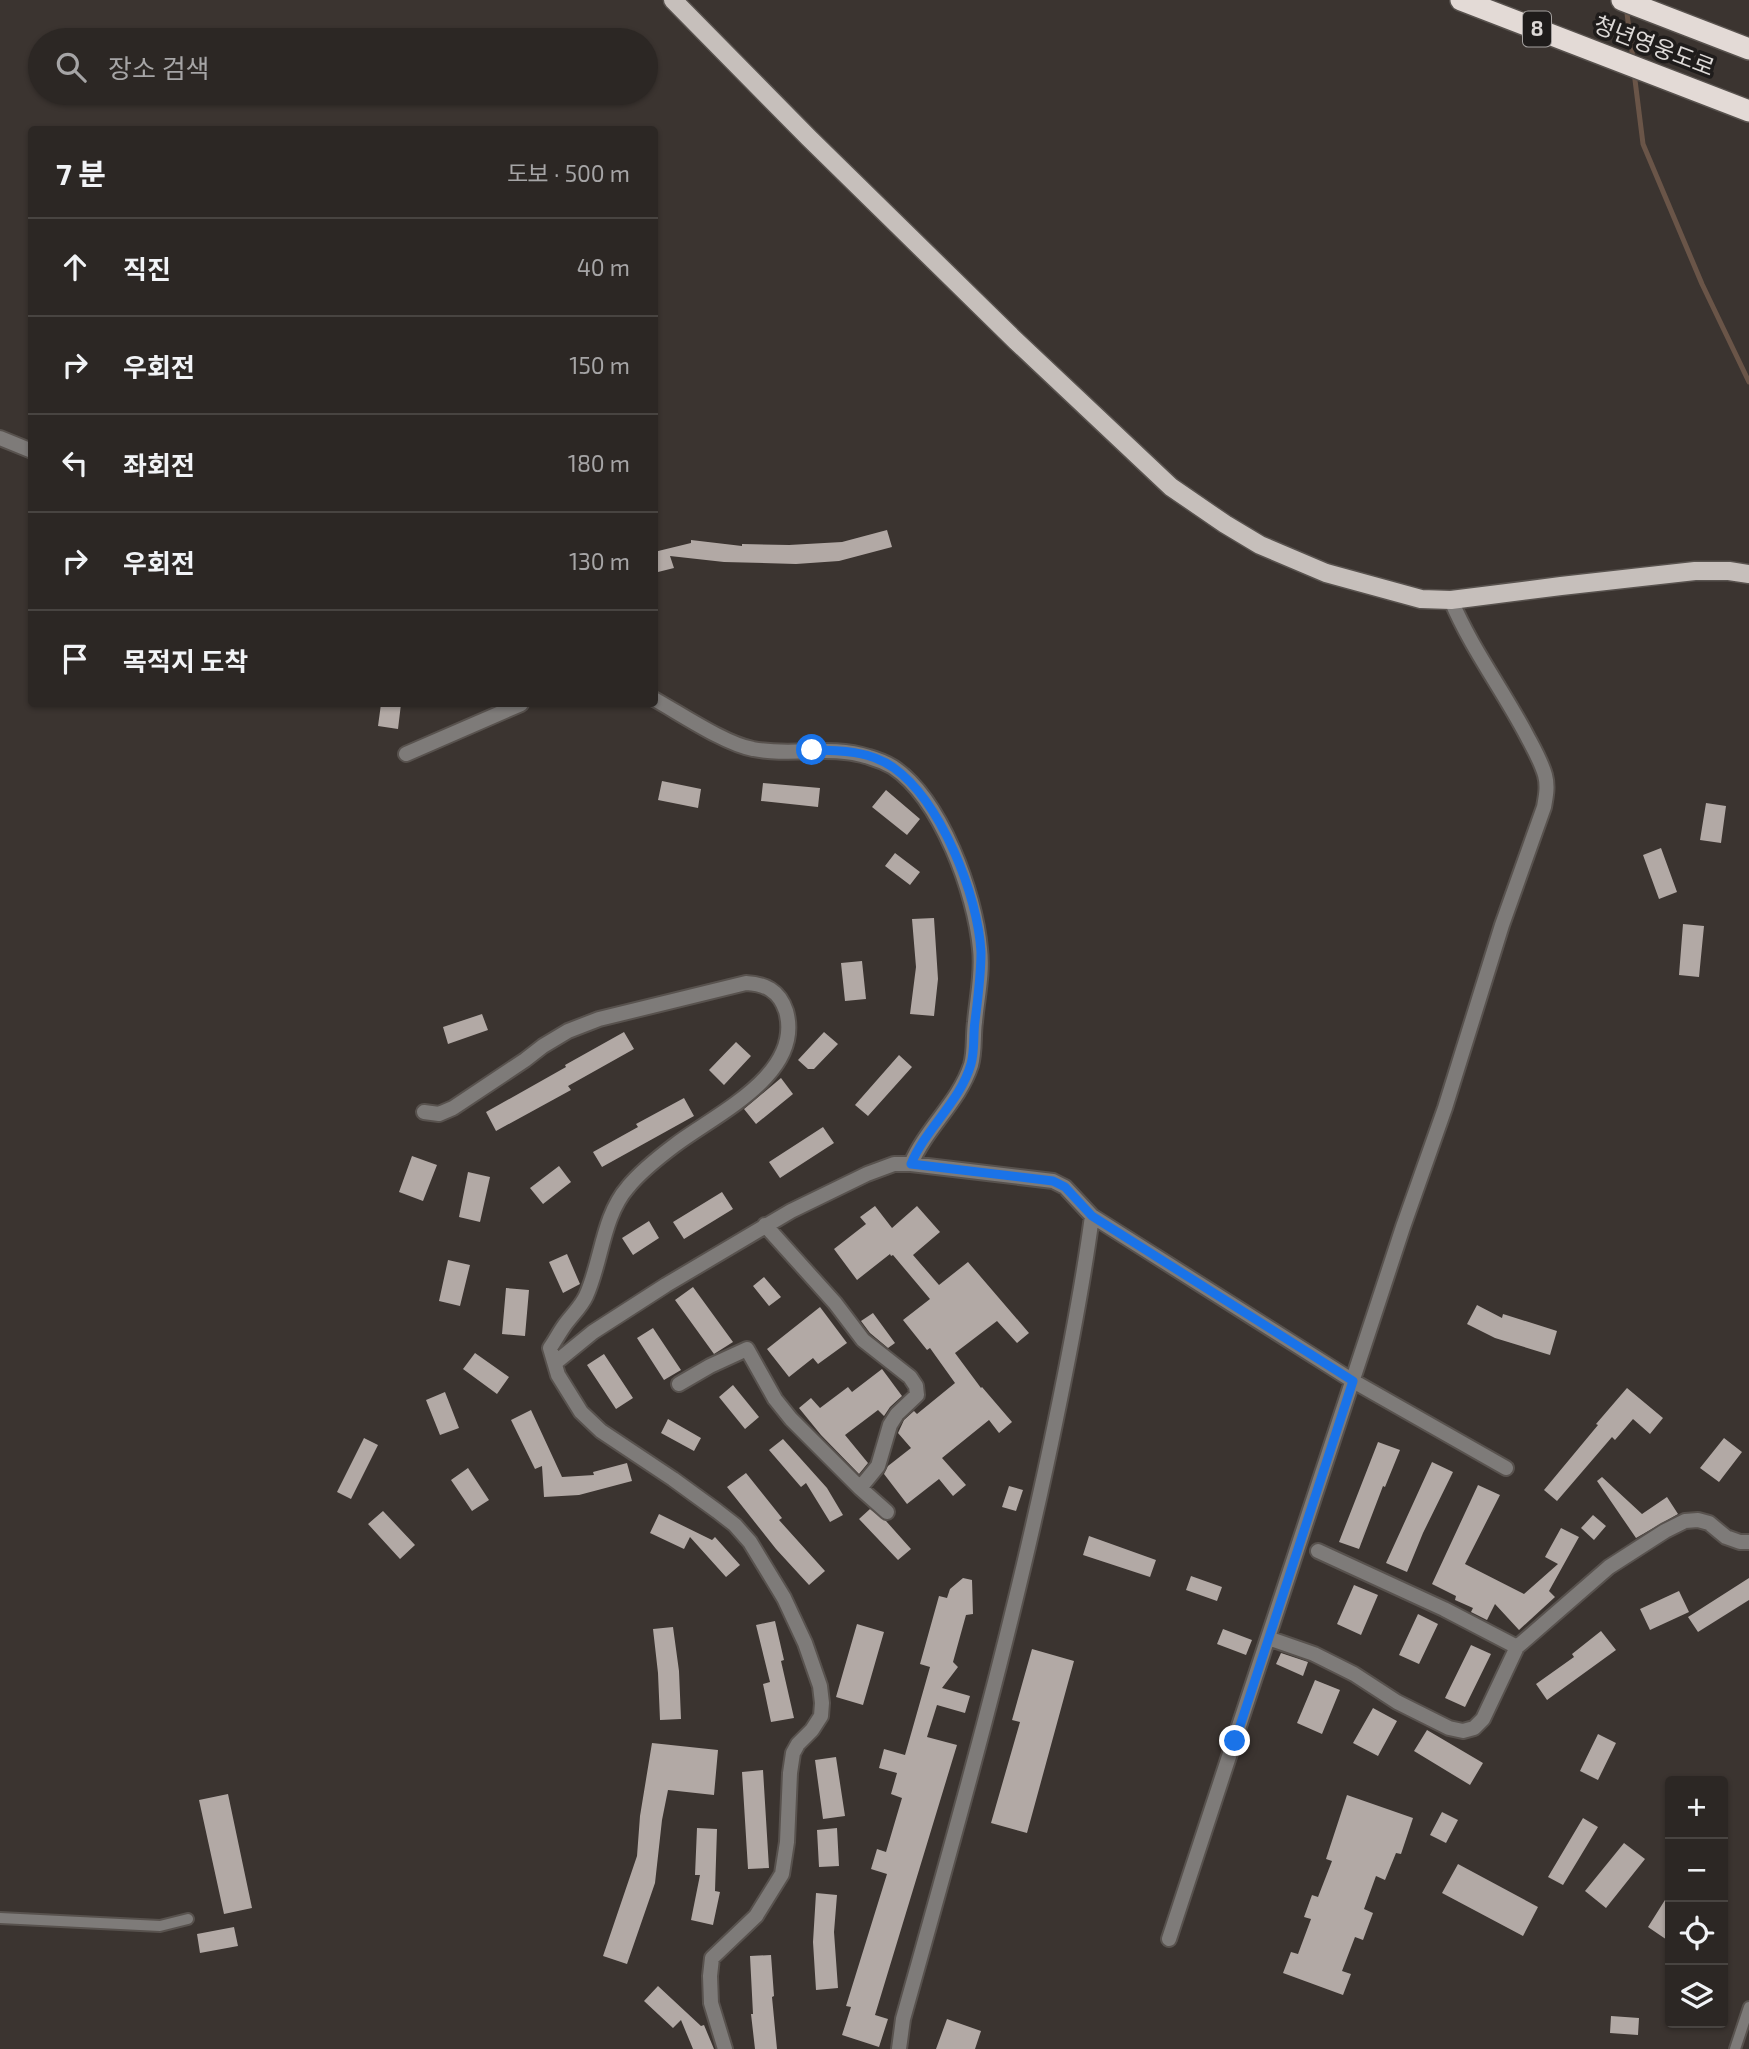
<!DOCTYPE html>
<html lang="ko">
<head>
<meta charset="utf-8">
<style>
  body { margin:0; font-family:"Exo 2","Noto Sans KR",sans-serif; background:#383331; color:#f1f3f6 }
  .controls { position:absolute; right:21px; bottom:21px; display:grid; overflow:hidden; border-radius:7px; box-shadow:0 2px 5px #0004 }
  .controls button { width:63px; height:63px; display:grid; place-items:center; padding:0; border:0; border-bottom:2px solid #484441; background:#2c2724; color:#f1f3f6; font:35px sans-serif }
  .stop { position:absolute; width:21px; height:21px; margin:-16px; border:5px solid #1a73e8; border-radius:50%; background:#fff }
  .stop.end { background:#1a73e8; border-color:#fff; box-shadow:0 2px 7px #0008 }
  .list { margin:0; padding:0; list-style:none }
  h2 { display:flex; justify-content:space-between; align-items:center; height:91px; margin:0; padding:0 28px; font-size:30px }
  h2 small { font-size:23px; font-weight:400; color:#a6a5a6 }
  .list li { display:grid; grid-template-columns:46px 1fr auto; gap:21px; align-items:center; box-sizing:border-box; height:98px; padding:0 28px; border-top:2px solid #484441 }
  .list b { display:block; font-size:26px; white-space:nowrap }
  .list em { font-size:23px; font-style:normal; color:#a6a5a6 }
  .icon { flex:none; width:38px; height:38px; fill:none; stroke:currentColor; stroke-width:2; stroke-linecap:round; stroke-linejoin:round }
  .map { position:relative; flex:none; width:1749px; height:2049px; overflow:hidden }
  .search { position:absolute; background:#2c2724; box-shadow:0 2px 5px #0004; left:28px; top:28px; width:630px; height:77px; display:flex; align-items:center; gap:18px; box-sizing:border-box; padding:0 24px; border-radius:38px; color:#a6a5a6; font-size:26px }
  .panel { position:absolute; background:#2c2724; box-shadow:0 2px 5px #0004; left:28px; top:126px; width:630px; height:581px; border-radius:7px }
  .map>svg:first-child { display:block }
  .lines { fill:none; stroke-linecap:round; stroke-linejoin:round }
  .stream { stroke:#6a5548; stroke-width:5 }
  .building { fill:#b2a9a5 }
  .lane-casing { stroke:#58524e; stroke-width:14 }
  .street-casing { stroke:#58524e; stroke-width:18 }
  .primary-casing { stroke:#58524e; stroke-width:21 }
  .highway-casing { stroke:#58524e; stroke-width:24 }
  .lane { stroke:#7e7b79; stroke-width:10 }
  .street { stroke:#7e7b79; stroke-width:14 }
  .primary { stroke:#c6bfbb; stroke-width:18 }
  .highway { stroke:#e3dad6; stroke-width:21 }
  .route { stroke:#1a73e8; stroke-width:9 }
  .labels { text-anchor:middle; stroke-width:7; stroke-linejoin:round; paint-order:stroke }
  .shield { fill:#1f1c1b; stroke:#a4a09f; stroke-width:2 }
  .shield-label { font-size:21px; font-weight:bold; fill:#ddd9d7 }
  .street-label { font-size:23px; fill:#ddd9d7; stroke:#1f1c1b }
</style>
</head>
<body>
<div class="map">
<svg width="1749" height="2049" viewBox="0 0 1749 2049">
  <rect width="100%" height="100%" fill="#3b3430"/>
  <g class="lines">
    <path class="stream" d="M 1626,6 L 1633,59
      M 1634,72 L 1643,144 L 1702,284 L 1749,382"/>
  </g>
  <path class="building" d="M 887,530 L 892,547 L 839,561 L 796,564 L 724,562 L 670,556 L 674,568 L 654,573 L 654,552 L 691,543 L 691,540 L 742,546 L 742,544 L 789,545 L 842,542 Z
    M 381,704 L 401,704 L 398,729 L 378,726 Z
    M 662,781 L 701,789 L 698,808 L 658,800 Z
    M 763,783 L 820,788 L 818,807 L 761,801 Z
    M 886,790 L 920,819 L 907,835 L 872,807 Z
    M 1706,803 L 1726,806 L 1721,843 L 1700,840 Z
    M 1661,848 L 1677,892 L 1659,899 L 1643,855 Z
    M 895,853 L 920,872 L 910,885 L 885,866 Z
    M 934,918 L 938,979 L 934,1016 L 910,1014 L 916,967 L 912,919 Z
    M 1683,924 L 1704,926 L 1699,977 L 1679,975 Z
    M 862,961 L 866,999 L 845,1001 L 841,963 Z
    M 482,1014 L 488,1030 L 448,1044 L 443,1027 Z
    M 624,1032 L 634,1049 L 568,1086 L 571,1090 L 496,1131 L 486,1112 L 566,1067 L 565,1065 Z
    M 824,1032 L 838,1044 L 814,1069 L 808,1069 L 798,1060 Z
    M 736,1042 L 751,1056 L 724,1085 L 709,1070 Z
    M 899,1055 L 912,1067 L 868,1116 L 855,1105 Z
    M 781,1078 L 793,1094 L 756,1124 L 744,1109 Z
    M 684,1098 L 694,1116 L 602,1167 L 593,1152 L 638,1127 L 636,1124 Z
    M 823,1127 L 834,1143 L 780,1178 L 769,1162 Z
    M 412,1156 L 437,1165 L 423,1201 L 399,1192 Z
    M 559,1166 L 571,1182 L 543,1204 L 530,1188 Z
    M 468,1172 L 490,1177 L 480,1222 L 459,1217 Z
    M 722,1192 L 733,1209 L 684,1239 L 673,1222 Z
    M 875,1206 L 892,1228 L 917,1206 L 940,1232 L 913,1255 L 939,1285 L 968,1262 L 1029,1333 L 1017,1343 L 997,1321 L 955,1353 L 981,1388 L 982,1387 L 1012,1422 L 999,1433 L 989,1420 L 942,1458 L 966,1485 L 953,1496 L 939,1479 L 907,1504 L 884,1474 L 888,1466 L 911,1448 L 898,1433 L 904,1420 L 914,1411 L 917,1414 L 955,1383 L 930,1348 L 927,1350 L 903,1320 L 930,1299 L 893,1255 L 891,1256 L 890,1254 L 857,1280 L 834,1249 L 866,1224 L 860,1217 Z
    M 649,1221 L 659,1238 L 633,1255 L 622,1238 Z
    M 567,1254 L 580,1284 L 563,1293 L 549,1262 Z
    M 448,1260 L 470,1265 L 460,1306 L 439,1301 Z
    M 764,1277 L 781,1297 L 769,1306 L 753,1286 Z
    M 693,1287 L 733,1342 L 714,1354 L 675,1300 Z
    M 506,1288 L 529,1290 L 525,1336 L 502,1334 Z
    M 1477,1305 L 1502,1318 L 1503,1314 L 1557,1331 L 1550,1355 L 1495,1338 L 1467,1324 Z
    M 820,1307 L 847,1343 L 818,1364 L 813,1358 L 789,1377 L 767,1349 Z
    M 873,1313 L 895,1343 L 888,1348 L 870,1333 L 861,1321 Z
    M 653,1328 L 681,1370 L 664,1380 L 637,1338 Z
    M 475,1353 L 509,1377 L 497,1394 L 463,1369 Z
    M 604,1354 L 633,1398 L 616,1409 L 587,1365 Z
    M 882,1369 L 902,1396 L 890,1407 L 884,1416 L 878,1410 L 845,1435 L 868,1463 L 859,1474 L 821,1435 L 799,1408 L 811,1398 L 820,1408 L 848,1387 L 852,1392 Z
    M 733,1385 L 759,1417 L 745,1429 L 719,1397 Z
    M 1627,1388 L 1663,1418 L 1650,1434 L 1633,1419 L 1615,1440 L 1612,1437 L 1557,1501 L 1544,1490 L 1598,1425 L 1596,1424 Z
    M 445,1392 L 459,1428 L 440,1435 L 426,1400 Z
    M 531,1410 L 562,1477 L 594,1475 L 593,1472 L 627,1463 L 632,1481 L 579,1495 L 544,1497 L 542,1466 L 535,1469 L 511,1420 Z
    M 668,1419 L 701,1438 L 694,1451 L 661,1433 Z
    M 364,1438 L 378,1445 L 351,1499 L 337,1492 Z
    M 1724,1438 L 1742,1452 L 1719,1482 L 1700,1468 Z
    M 783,1439 L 827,1488 L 843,1515 L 830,1522 L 806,1483 L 801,1487 L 769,1450 Z
    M 1378,1442 L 1400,1450 L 1385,1487 L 1383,1486 L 1359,1549 L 1339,1542 Z
    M 1432,1462 L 1453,1472 L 1423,1533 L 1407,1572 L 1386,1563 Z
    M 468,1468 L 489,1500 L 472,1511 L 451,1480 Z
    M 746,1473 L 782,1518 L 779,1520 L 825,1571 L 809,1585 L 776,1549 L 727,1487 Z
    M 1602,1477 L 1642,1514 L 1667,1497 L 1678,1514 L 1636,1538 L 1597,1481 Z
    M 1478,1485 L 1500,1495 L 1465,1564 L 1524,1594 L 1558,1564 L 1545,1557 L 1561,1528 L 1579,1537 L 1549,1591 L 1555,1597 L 1519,1630 L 1495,1604 L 1487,1620 L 1471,1612 L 1473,1608 L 1455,1600 L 1456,1596 L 1432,1584 Z
    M 1009,1486 L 1023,1490 L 1016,1511 L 1002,1507 Z
    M 870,1509 L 886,1521 L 911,1549 L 898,1560 L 859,1519 Z
    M 383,1511 L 415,1545 L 400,1559 L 368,1524 Z
    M 659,1514 L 712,1540 L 715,1537 L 740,1565 L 726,1577 L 690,1537 L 684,1549 L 650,1533 Z
    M 1593,1515 L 1606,1526 L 1594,1540 L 1581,1528 Z
    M 1089,1536 L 1156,1560 L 1150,1577 L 1083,1555 Z
    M 1191,1576 L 1222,1587 L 1217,1601 L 1186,1590 Z
    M 963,1578 L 972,1580 L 973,1614 L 966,1615 L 953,1662 L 958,1667 L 942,1688 L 970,1696 L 965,1713 L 937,1705 L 927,1737 L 957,1745 L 875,2015 L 888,2019 L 879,2047 L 842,2035 L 851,2007 L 846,2006 L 887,1874 L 871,1869 L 877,1849 L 886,1852 L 902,1798 L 891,1794 L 897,1773 L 879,1768 L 884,1749 L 905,1755 L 930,1667 L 920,1664 L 939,1596 L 947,1598 L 950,1589 Z
    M 1749,1578 L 1749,1600 L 1698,1632 L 1688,1617 Z
    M 1354,1585 L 1378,1595 L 1361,1635 L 1337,1624 Z
    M 1679,1591 L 1689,1612 L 1650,1630 L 1640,1609 Z
    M 1418,1614 L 1438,1624 L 1419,1664 L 1399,1655 Z
    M 775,1621 L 784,1660 L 781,1661 L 794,1718 L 771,1722 L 763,1684 L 770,1682 L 756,1625 Z
    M 857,1624 L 884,1632 L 863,1705 L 836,1697 Z
    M 673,1627 L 679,1671 L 681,1719 L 660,1720 L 658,1673 L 653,1629 Z
    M 1223,1629 L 1252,1640 L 1246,1655 L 1217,1644 Z
    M 1601,1631 L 1616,1650 L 1547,1700 L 1536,1684 L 1574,1657 L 1572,1654 Z
    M 1471,1645 L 1491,1654 L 1465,1707 L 1445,1698 Z
    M 1032,1649 L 1074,1661 L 1027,1833 L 991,1823 L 1020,1722 L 1012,1720 Z
    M 1281,1653 L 1308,1662 L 1303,1676 L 1276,1664 Z
    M 1315,1680 L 1340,1690 L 1322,1734 L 1297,1723 Z
    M 1373,1708 L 1397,1721 L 1378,1756 L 1353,1743 Z
    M 1427,1730 L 1483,1763 L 1470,1785 L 1414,1751 Z
    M 1598,1734 L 1616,1743 L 1598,1780 L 1580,1771 Z
    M 652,1743 L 718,1750 L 714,1795 L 668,1790 L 662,1820 L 655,1883 L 627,1964 L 603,1956 L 637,1856 L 640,1816 Z
    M 836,1757 L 845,1816 L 823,1819 L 815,1760 Z
    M 763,1770 L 769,1868 L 748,1869 L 742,1772 Z
    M 228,1794 L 252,1908 L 224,1914 L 199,1800 Z
    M 1347,1795 L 1413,1818 L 1401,1854 L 1396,1853 L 1385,1880 L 1376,1876 L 1364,1909 L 1373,1913 L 1363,1940 L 1355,1937 L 1342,1971 L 1351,1974 L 1343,1995 L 1283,1973 L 1291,1952 L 1298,1954 L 1311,1919 L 1304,1917 L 1312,1895 L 1318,1897 L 1332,1861 L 1326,1859 Z
    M 1442,1812 L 1458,1820 L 1446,1843 L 1430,1835 Z
    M 1583,1818 L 1598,1827 L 1563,1885 L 1548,1877 Z
    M 697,1828 L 717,1829 L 715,1891 L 720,1892 L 713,1925 L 691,1920 L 700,1875 L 695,1875 Z
    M 837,1828 L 839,1866 L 819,1867 L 817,1830 Z
    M 1624,1843 L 1645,1859 L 1606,1908 L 1585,1891 Z
    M 1458,1864 L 1538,1907 L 1523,1936 L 1442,1893 Z
    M 1670,1892 L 1670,1942 L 1648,1927 Z
    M 816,1893 L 837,1895 L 834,1932 L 838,1988 L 816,1990 L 813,1942 Z
    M 234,1927 L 238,1946 L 200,1953 L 197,1934 Z
    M 771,1955 L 774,1996 L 772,1997 L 777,2049 L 755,2049 L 751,2014 L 753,2014 L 750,1956 Z
    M 658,1986 L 701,2026 L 704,2025 L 714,2049 L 693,2049 L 681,2020 L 673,2028 L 644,2001 Z
    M 1611,2016 L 1639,2018 L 1638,2035 L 1610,2033 Z
    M 947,2019 L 981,2031 L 975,2049 L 936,2049 Z"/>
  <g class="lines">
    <g class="lane-casing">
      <path id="lane" d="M 0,1918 L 160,1926 L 188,1919
        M 1735,2049 L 1749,2007"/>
    </g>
    <g class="street-casing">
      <path id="street" d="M 0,438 L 32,451
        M 654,699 C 681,714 725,744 753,749 C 792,757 829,744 869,757 C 876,759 886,763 893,767 C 941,799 975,893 980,949 C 983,973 977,998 975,1022 C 973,1036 975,1051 971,1065 C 959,1102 926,1128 911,1164
        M 406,754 L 521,704
        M 424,1112 L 439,1114 L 453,1108 L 525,1060 L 543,1046 L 568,1031 L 599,1019 L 746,983 C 765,984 779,990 786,1011 C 804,1074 716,1114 675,1145 C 659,1157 641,1171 628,1187 C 602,1217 602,1261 586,1296 C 581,1307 571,1316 564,1326 C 559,1333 555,1341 550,1348 L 558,1375 L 581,1412 L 601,1431 L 673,1479 L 717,1511 L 735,1525 L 750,1542 L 784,1598 L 805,1643 L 820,1686 L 822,1703 L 821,1716 L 812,1730 L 798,1744 L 793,1753 L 790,1773 L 787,1842 L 782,1874 L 756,1916 L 712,1958 L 710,1976 L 711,2003 L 725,2049
        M 765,1225 L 835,1303 L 863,1340 L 910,1377 L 916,1386 L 917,1395 L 897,1414 L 890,1425 L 878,1466 L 860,1488
        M 555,1363 L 593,1332 L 666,1285 L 791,1211 L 867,1174 L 894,1164 L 911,1164 L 1053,1181 L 1065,1187 L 1092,1216 L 1353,1381 L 1506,1468
        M 679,1384 L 710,1366 L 747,1349 L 775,1399 L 791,1419 L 860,1488 L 887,1512
        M 1318,1551 L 1444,1609 L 1517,1647
        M 1268,1638 L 1314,1654 L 1354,1674 L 1397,1702 L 1449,1728 L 1463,1731 L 1474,1728 L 1483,1719 L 1517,1647 L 1609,1567 L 1665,1531 L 1685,1521 L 1698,1520 L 1709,1523 L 1726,1537 L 1740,1542 L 1749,1542
        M 1169,1939 L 1403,1227 L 1445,1108 L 1502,925 L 1544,807 C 1546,796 1548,786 1545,775 C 1541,761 1534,749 1527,736 C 1503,690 1471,648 1451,600
        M 899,2049 L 903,2019 C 959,1820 1015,1621 1056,1419 C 1070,1351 1083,1284 1092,1216"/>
    </g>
    <g class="primary-casing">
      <path id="primary" d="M 673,0 L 809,138 L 1016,341 L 1171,487 L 1225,524 L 1260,545 L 1326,573 L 1421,599 L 1451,600 L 1561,586 L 1695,571 L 1729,571 L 1749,574"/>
    </g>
    <g class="highway-casing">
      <path id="highway" d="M 1461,0 L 1749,111
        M 1622,0 L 1749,49"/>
    </g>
    <use href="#lane" class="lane"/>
    <use href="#street" class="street"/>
    <use href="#primary" class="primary"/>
    <use href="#highway" class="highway"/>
  </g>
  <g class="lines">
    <path class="route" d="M 812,750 C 839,750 871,751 894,768 C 941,802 978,895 981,952 C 981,975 978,998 975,1021 C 973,1035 975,1050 971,1064 C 960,1102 926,1128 911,1164 L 1053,1181 L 1065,1187 L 1092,1216 L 1353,1381 L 1235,1741"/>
  </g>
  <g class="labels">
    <rect class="shield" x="1523" y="11.5" width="28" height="35" rx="5"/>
    <g class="shield-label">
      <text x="1537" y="36">8</text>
    </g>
    <g class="street-label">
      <text transform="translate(1654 46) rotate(21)" y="8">청년영웅도로</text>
    </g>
  </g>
</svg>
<div class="controls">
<button>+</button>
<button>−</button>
<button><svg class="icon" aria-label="locate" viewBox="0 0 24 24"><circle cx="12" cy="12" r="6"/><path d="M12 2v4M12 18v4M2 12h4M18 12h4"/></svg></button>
<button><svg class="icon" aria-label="layers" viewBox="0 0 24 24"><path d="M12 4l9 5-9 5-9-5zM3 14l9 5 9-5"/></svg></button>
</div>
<div class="stop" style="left:812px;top:750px"></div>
<div class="stop end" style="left:1235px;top:1741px"></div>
<div class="search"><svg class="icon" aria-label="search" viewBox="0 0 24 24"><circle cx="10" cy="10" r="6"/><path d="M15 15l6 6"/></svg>장소 검색</div>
<section class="panel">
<h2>7 분<small>도보 · 500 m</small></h2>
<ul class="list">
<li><svg class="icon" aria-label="ahead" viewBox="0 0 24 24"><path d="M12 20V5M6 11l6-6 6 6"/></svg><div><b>직진</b></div><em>40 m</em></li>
<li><svg class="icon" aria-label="right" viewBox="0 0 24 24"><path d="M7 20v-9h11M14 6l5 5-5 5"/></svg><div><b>우회전</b></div><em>150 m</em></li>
<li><svg class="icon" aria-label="left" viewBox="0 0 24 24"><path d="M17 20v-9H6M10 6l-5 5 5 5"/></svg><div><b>좌회전</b></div><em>180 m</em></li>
<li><svg class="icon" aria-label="right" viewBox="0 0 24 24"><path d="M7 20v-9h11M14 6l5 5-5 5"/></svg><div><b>우회전</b></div><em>130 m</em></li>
<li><svg class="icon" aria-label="arrive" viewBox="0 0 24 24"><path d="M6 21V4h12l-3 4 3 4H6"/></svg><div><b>목적지 도착</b></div></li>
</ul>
</section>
</div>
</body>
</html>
